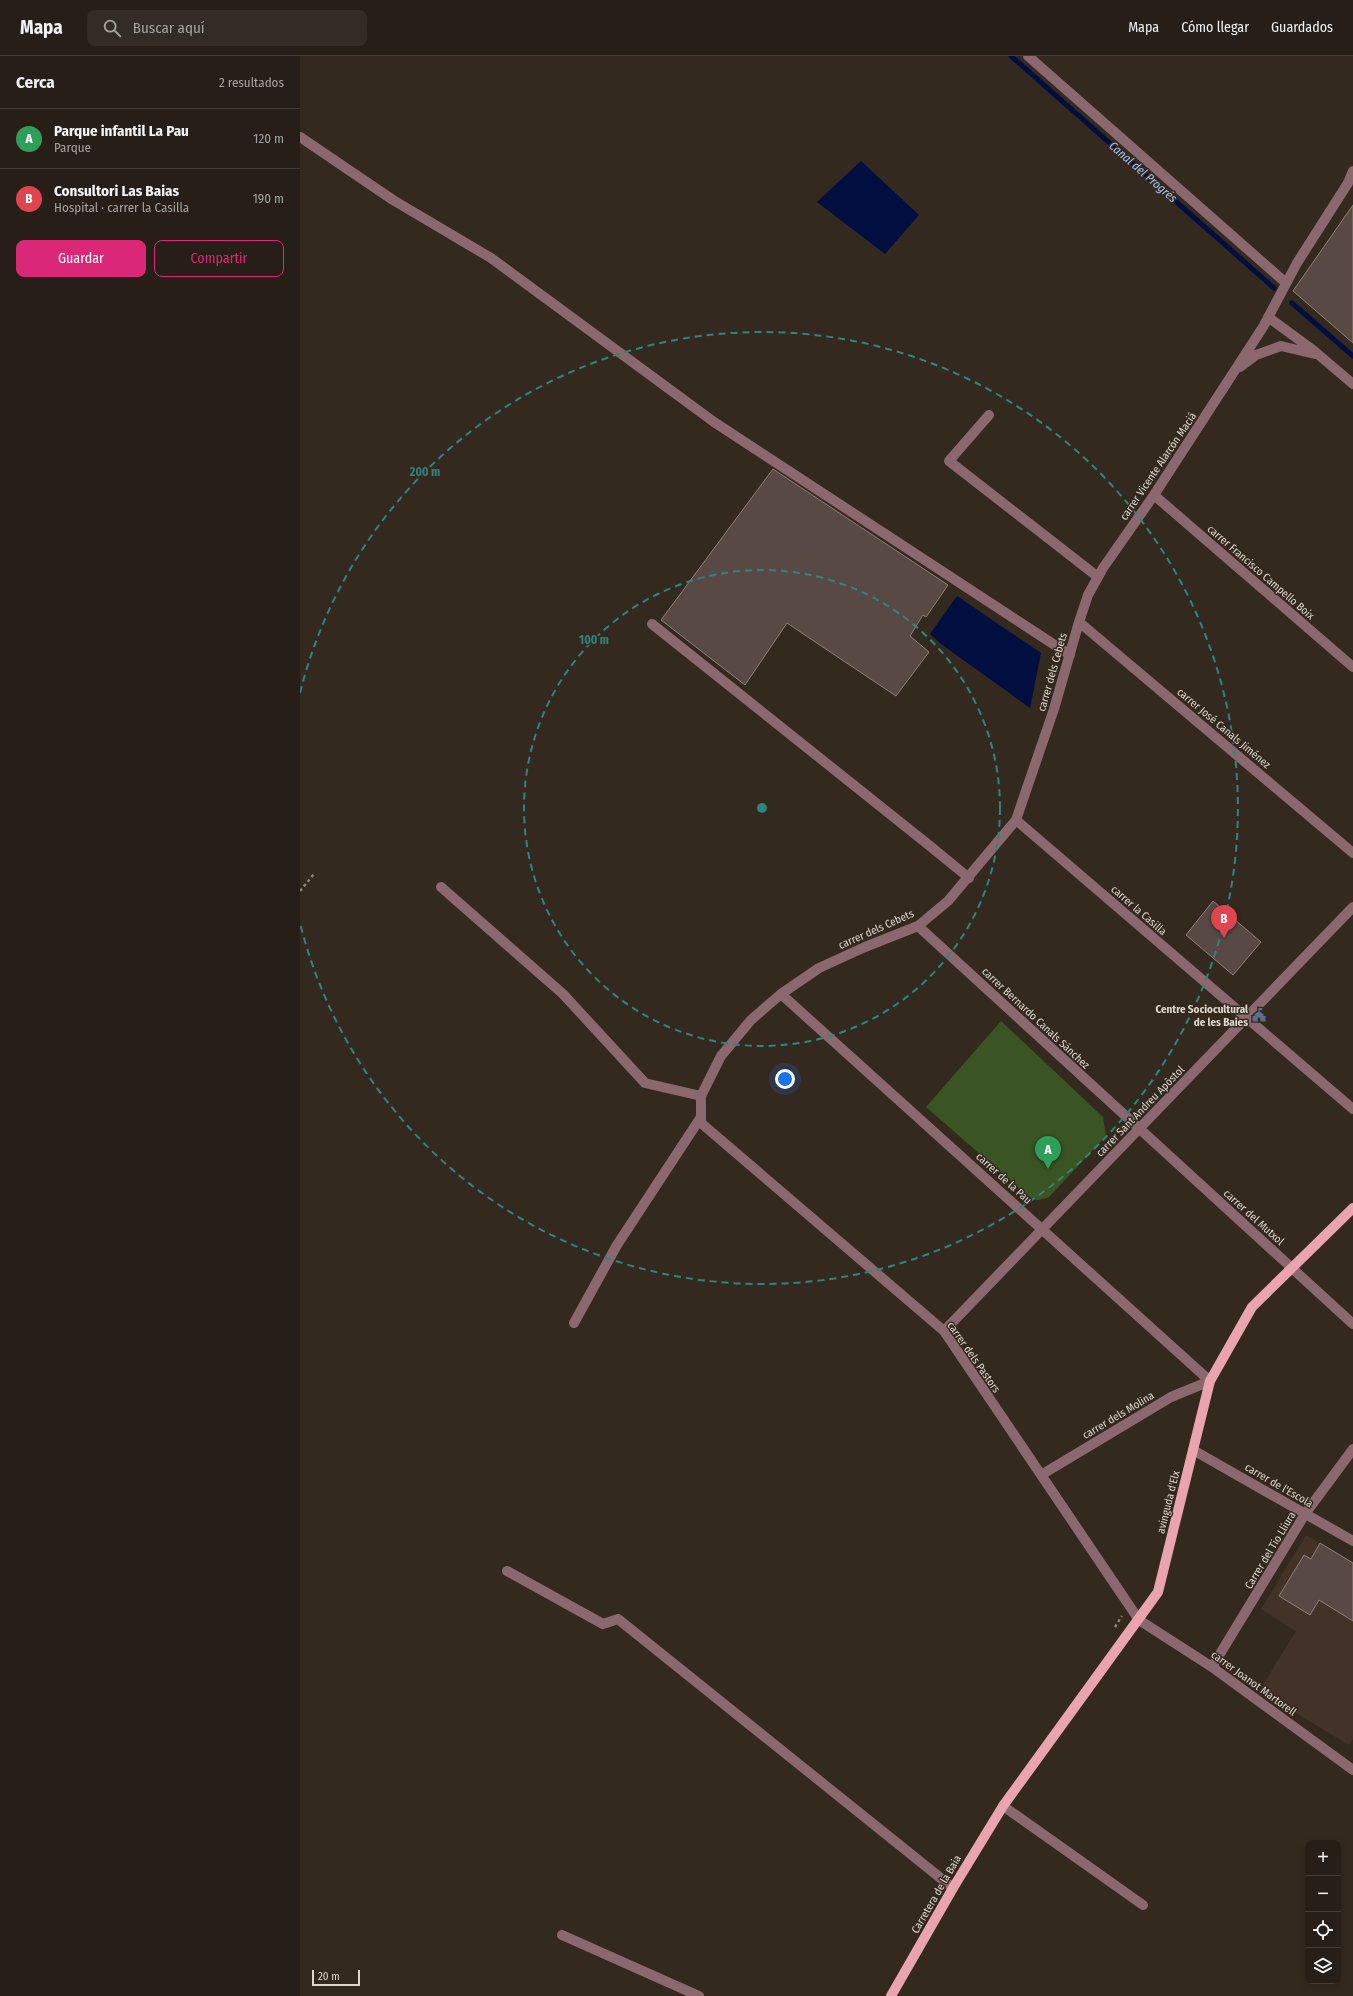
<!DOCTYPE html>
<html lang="es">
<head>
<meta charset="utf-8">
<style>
  body { margin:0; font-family:"Fira Sans Condensed",sans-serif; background:#332c24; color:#f1f3f6 }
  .controls { position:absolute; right:12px; bottom:12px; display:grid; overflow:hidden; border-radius:8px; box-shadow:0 2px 10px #0003 }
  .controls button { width:36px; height:36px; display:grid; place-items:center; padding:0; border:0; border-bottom:1px solid #433d36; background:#271f17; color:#f1f3f6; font:20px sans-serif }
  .scale { position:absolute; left:12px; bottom:10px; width:48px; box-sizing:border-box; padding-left:4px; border:2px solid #ded7d0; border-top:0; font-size:11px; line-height:14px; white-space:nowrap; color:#ded7d0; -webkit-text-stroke:3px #34291f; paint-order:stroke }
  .you { position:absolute; left:485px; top:1023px; width:14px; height:14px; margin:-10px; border:3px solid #fff; border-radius:50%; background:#1a73e8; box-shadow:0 0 0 6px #1a73e833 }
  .badge { display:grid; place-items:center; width:26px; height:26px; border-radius:50%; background:#db2777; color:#fff; font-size:13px; font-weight:700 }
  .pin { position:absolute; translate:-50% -33px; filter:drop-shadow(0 1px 2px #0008) }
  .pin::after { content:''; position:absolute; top:21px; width:14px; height:12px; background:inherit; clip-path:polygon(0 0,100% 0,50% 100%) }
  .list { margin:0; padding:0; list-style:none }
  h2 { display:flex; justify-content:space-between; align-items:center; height:52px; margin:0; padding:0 16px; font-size:17px }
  h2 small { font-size:13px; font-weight:400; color:#a4a2a1 }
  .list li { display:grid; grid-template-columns:26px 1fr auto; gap:12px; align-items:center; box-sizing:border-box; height:60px; padding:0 16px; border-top:1px solid #433d36 }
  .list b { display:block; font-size:15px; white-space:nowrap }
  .list p { margin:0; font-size:13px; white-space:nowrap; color:#a4a2a1 }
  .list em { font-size:13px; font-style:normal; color:#a4a2a1 }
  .actions { display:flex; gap:8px; padding:12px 16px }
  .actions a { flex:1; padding:9px 0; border:1px solid #db2777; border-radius:8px; text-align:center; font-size:14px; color:#db2777 }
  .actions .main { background:#db2777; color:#fff }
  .icon { flex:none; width:22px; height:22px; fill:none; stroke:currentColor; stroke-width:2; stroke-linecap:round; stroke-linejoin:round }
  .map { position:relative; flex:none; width:1053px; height:1940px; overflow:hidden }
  header { display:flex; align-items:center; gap:24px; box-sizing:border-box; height:56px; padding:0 20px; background:#271f17; border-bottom:1px solid #433d36 }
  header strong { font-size:19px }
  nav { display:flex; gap:22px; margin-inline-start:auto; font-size:14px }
  .search { width:280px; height:36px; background:#332c24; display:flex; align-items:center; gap:10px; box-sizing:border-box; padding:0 14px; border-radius:8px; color:#a4a2a1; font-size:15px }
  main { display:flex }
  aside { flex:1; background:#271f17 }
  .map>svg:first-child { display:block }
  .education { fill:#433228 }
  .green { fill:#3a5424 }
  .water { fill:#000e40 }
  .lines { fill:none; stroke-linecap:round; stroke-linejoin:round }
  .stream { stroke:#000e40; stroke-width:5 }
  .building { fill:#594944; stroke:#907f79 }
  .path { stroke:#8b827a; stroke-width:2.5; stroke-dasharray:3 3; stroke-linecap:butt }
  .minor { stroke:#8b686e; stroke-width:10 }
  .major { stroke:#eaa4af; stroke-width:10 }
  .ring { fill:none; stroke:#2e857d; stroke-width:2; stroke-dasharray:7 5 }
  .labels { text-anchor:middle; stroke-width:3; stroke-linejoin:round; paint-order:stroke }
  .street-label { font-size:11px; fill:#ded7d0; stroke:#34291f }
  .poi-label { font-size:11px; font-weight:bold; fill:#ded7d0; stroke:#34291f; text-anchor:end }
  .water-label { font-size:12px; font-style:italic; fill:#a4c2f3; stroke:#34291f }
  .centre { fill:#2e857d; stroke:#34291f; stroke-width:2 }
  .ring-label { font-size:12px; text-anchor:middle; font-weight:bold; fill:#2e857d; stroke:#34291f; stroke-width:3; stroke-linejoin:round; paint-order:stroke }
</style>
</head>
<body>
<header>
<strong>Mapa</strong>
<div class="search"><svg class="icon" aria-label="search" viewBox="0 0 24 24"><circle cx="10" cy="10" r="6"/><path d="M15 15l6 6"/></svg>Buscar aquí</div>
<nav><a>Mapa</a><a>Cómo llegar</a><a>Guardados</a></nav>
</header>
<main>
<aside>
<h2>Cerca<small>2 resultados</small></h2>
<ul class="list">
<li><span class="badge" style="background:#2e9e5b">A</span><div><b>Parque infantil La Pau</b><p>Parque</p></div><em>120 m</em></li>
<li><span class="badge" style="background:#e0444e">B</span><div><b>Consultori Las Baias</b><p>Hospital · carrer la Casilla</p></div><em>190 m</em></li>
</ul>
<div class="actions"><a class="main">Guardar</a><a>Compartir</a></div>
</aside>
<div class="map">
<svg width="1053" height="1940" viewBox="0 0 1053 1940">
  <rect width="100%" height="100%" fill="#34291f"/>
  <path class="education" d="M 1006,1479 L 1053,1507 L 1053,1683 L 1049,1689 L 959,1635 L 996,1575 L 961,1553 Z"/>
  <path class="green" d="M 701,965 L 803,1061 L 806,1080 L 749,1141 L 739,1144 L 731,1143 L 626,1051 Z"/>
  <path class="water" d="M 561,105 L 619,159 L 585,198 L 517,146 Z
    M 657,540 L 741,597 L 730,652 L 641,588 L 630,578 Z"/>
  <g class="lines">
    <path class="stream" d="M 711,0 L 974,232
      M 992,247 L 1053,300"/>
  </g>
  <path class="building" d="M 1053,149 L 1053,287 L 993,235 Z
    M 473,413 L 648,529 L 626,561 L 623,559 L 610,580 L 629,596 L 596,640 L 487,567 L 445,629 L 361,564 Z
    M 913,845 L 961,886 L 933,919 L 886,879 Z
    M 1020,1487 L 1053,1507 L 1053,1565 L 1019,1544 L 1010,1559 L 979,1540 L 1004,1499 L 1011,1503 Z"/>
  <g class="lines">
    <path class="path" d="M 0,835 L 14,818
      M 815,1571 L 822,1560"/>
    <path class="minor" d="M 728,0 L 986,227
      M 0,81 L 93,144 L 191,202 L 414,366 L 770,599
      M 1053,115 L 1048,127 L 997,207 L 963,271 L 854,439 L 803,512 L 788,539 L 779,566 L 754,653 L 716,764 L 648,845 L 618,870 L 565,891 L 519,912 L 481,938 L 451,964 L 421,1000 L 401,1040 L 401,1067 L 644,1275 L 839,1564 L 912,1611 L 1053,1714
      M 968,261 L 1013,294 L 1053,328
      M 940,311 L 956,299 L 981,290 L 1015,298
      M 689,359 L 649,405 L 798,521
      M 854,439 L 1053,611
      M 779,566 L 1053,797
      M 352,568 L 630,790 L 669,822
      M 716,764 L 1053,1053
      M 141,831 L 263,938 L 345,1027 L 401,1040
      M 618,870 L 1053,1268
      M 481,938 L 910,1325 L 871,1341 L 741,1419
      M 274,1267 L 317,1189 L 401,1061
      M 644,1275 L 1053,851
      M 893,1394 L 1053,1485
      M 207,1515 L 303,1568 L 318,1563 L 653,1832
      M 912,1611 L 1005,1458 L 1053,1393
      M 703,1750 L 843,1849
      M 262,1879 L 399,1940"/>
    <path class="major" d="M 591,1940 L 653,1832 L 703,1750 L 858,1536 L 910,1325 L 952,1251 L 1053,1152"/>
  </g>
  <g class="ring">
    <circle cx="462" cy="752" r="238"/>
    <path d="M0 637A476 476 0 1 1 0 867"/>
  </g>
  <defs>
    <g id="civic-bare" transform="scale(1.08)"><path d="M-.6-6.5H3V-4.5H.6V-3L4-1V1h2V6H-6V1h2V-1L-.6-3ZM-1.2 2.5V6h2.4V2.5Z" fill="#5c6f8a" stroke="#34291f" stroke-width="2.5" paint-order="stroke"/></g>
  </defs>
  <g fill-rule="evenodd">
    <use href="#civic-bare" x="959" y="959"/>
  </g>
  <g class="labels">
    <g class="street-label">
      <text transform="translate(858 410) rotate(-56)" y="4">carrer Vicente Alarcón Maciá</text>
      <text transform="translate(961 516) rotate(41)" y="4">carrer Francisco Campello Boix</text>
      <text transform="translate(752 616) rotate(-74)" y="4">carrer dels Cebets</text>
      <text transform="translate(924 672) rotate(40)" y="4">carrer José Canals Jiménez</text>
      <text transform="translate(839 854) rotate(41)" y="4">carrer la Casilla</text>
      <text transform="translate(576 873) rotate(-24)" y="4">carrer dels Cebets</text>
      <text transform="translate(736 962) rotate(43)" y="4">carrer Bernardo Canals Sánchez</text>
      <text transform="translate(840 1055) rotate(-46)" y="4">carrer Sant Andreu Apòstol</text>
      <text transform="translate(704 1122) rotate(42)" y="4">carrer de la Pau</text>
      <text transform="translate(954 1161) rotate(42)" y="4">carrer del Mutxol</text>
      <text transform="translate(674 1301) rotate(55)" y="4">carrer dels Pastors</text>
      <text transform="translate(818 1359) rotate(-31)" y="4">carrer dels Molina</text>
      <text transform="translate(979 1429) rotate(30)" y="4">carrer de l'Escola</text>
      <text transform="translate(868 1446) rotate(-76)" y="4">avinguda d'Elx</text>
      <text transform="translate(970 1494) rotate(-59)" y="4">Carrer del Tio Lliura</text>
      <text transform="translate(954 1627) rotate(36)" y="4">carrer Joanot Martorell</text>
      <text transform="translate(636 1838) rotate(-60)" y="4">Carretera de la Baia</text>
    </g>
    <g class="poi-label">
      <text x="948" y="957">Centre Sociocultural<tspan x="948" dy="13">de les Baies</tspan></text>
    </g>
    <g class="water-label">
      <text transform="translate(843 116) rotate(41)" y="4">Canal del Progrés</text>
    </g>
  </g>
  <circle cx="462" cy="752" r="6" class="centre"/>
  <g class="ring-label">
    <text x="125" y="420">200 m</text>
    <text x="294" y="588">100 m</text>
  </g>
</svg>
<div class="controls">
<button>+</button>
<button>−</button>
<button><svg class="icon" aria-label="locate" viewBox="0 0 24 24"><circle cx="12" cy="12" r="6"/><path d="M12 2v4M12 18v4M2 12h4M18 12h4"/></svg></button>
<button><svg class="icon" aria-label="layers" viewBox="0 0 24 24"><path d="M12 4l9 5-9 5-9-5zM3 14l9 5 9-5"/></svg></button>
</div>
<div class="scale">20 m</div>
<div class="you"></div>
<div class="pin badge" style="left:748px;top:1113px;background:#2e9e5b">A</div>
<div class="pin badge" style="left:924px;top:882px;background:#e0444e">B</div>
</div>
</main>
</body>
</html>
